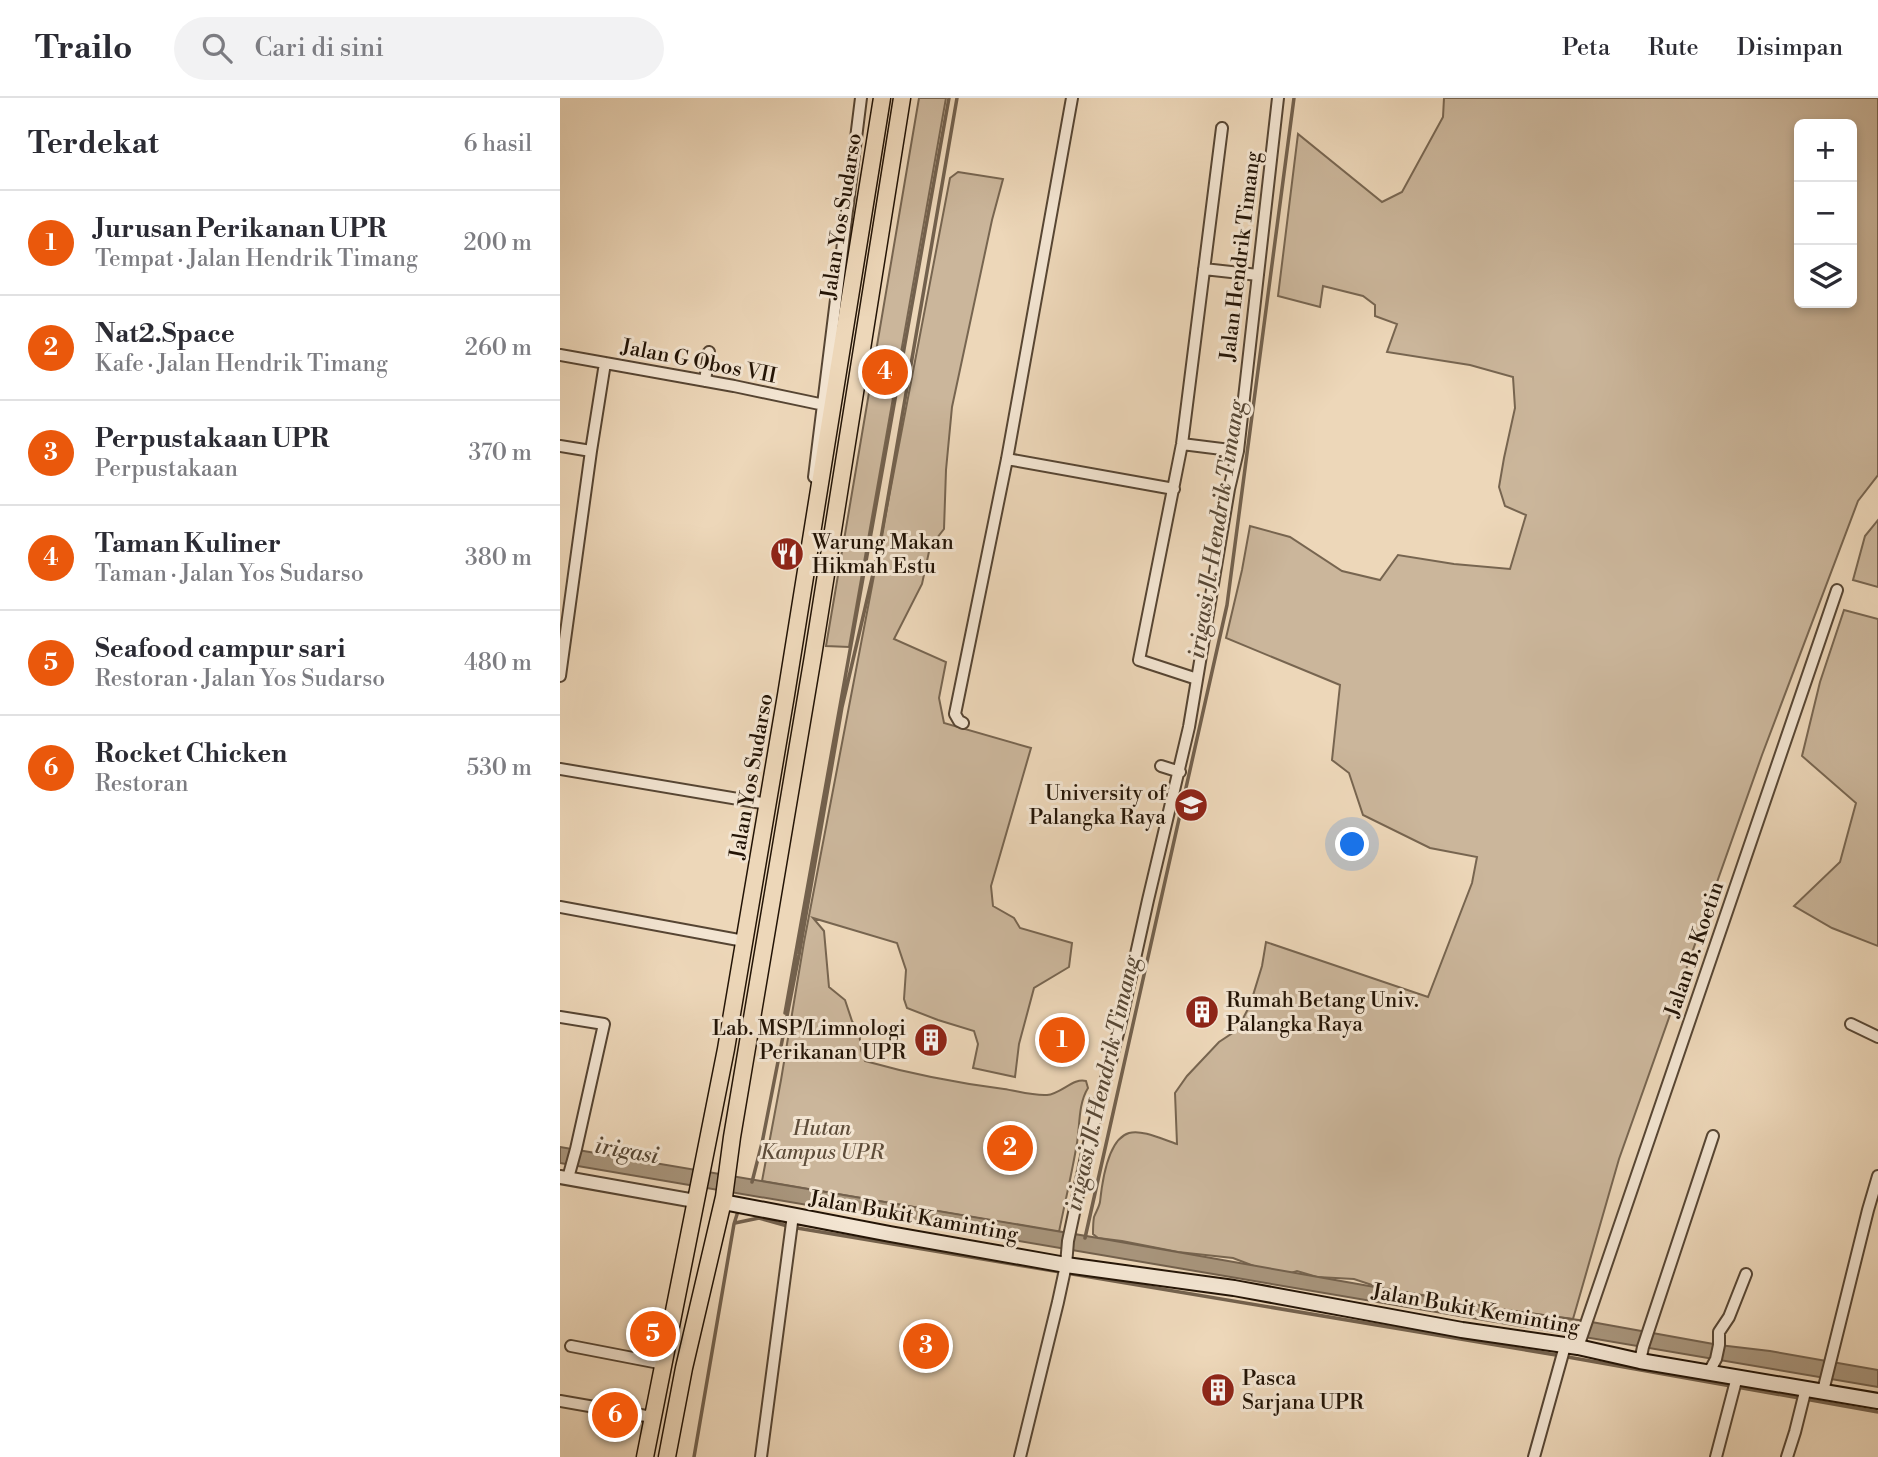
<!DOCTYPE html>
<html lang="id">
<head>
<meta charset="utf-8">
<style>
  body { margin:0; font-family:"Libre Bodoni",serif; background:#f2f2f3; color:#2b2b33 }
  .controls { position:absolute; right:21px; top:21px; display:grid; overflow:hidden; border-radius:10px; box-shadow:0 4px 10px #0003 }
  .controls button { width:63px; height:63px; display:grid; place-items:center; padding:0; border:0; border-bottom:2px solid #e1e1e2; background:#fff; color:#2b2b33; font:35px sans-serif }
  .you { position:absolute; left:793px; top:747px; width:24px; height:24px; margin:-18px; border:5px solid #fff; border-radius:50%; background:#1a73e8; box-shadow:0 0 0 10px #1a73e833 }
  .badge { display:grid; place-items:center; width:46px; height:46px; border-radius:50%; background:#ea580c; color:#fff; font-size:23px; font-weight:700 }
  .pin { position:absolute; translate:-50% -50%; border:4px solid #fff; box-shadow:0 2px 7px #0006 }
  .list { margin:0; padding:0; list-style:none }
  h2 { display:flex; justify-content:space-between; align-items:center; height:91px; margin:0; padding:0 28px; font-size:30px }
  h2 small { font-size:23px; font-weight:400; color:#7c7c81 }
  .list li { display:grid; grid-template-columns:46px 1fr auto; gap:21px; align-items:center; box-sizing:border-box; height:105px; padding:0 28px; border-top:2px solid #e1e1e2 }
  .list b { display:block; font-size:26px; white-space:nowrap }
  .list p { margin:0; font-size:23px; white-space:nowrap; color:#7c7c81 }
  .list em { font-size:23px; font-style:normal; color:#7c7c81 }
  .icon { flex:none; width:38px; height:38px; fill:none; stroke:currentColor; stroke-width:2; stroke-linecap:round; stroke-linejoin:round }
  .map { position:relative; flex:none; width:1318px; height:1359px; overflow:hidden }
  header { display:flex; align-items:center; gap:42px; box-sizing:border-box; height:98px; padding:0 35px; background:#fff; border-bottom:2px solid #e1e1e2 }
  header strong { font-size:33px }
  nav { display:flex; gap:38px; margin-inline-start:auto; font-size:24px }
  .search { width:490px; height:63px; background:#f2f2f3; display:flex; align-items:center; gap:18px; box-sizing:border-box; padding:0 24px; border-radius:38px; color:#7c7c81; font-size:26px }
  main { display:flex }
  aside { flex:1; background:#fff }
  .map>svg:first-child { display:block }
  .green { fill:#cbb69b; stroke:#776550; stroke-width:2; fill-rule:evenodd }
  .water { fill:#a8957c; stroke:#73614d; stroke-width:2 }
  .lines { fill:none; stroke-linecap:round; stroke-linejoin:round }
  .stream { stroke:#73614d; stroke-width:3.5 }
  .minor-casing { stroke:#564533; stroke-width:14 }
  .tertiary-casing { stroke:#564533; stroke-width:16 }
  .secondary-casing { stroke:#231406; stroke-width:18 }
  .primary-casing { stroke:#231406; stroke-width:19 }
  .minor { stroke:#f3e5d2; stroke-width:10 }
  .tertiary { stroke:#f3e5d2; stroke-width:12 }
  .secondary { stroke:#f3e5d2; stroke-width:14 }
  .primary { stroke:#edd7b9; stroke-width:16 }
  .labels { text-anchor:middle; stroke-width:6; stroke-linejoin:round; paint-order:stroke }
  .street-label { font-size:21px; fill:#231406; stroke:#f3e5d2 }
  .poi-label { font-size:21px; fill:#231406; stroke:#f3e5d2; text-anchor:start }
  .park-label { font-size:21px; font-style:italic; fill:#5e4d3a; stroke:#f3e5d2 }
  .water-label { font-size:23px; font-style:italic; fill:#584835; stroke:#f3e5d2 }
</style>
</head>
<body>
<header>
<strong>Trailo</strong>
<div class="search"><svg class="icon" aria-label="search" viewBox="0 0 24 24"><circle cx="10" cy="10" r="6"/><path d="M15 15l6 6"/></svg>Cari di sini</div>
<nav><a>Peta</a><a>Rute</a><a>Disimpan</a></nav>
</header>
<main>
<aside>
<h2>Terdekat<small>6 hasil</small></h2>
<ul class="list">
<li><span class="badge">1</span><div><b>Jurusan Perikanan UPR</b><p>Tempat · Jalan Hendrik Timang</p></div><em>200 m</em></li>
<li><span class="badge">2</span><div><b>Nat2.Space</b><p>Kafe · Jalan Hendrik Timang</p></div><em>260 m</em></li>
<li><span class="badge">3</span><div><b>Perpustakaan UPR</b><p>Perpustakaan</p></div><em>370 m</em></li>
<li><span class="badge">4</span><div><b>Taman Kuliner</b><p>Taman · Jalan Yos Sudarso</p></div><em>380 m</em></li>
<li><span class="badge">5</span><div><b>Seafood campur sari</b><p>Restoran · Jalan Yos Sudarso</p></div><em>480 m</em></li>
<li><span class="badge">6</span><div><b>Rocket Chicken</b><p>Restoran</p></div><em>530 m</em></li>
</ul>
</aside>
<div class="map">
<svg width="1318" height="1359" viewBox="0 0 1318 1359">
  <rect width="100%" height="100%" fill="#edd7b9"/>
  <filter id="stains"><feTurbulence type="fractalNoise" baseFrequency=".00286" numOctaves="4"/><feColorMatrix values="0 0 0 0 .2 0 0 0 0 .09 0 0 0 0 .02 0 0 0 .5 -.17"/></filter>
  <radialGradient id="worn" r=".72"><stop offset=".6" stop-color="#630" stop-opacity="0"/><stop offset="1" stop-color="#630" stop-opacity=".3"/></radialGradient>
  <path class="green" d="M 359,0 L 386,0 L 289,549 L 266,548 Z
    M 884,0 L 1318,0 L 1318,377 L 1298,403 L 1202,657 L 1059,1061 L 1013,1221 L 939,1211 L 818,1189 L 794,1181 L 757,1179 L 737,1173 L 731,1175 L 707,1173 L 673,1160 L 618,1154 L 562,1143 L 538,1140 L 533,1136 C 533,1131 533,1125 534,1119 C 536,1114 539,1109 540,1104 C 542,1085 548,1041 569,1035 C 582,1031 604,1042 617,1046 L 615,995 L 627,978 L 659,944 L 677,932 L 690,907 L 702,868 L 706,844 L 868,899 L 912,785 L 917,759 L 870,750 L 803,717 L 789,675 L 772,662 L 780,587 L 666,540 L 682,472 L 690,428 L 730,439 L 782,473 L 820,482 L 838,457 L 894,466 L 950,471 L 966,417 L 945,408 L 939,389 L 944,360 L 955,310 L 953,279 L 910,267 L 827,254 L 837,226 L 815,218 L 815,207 L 803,198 L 763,188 L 760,209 L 718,198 L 738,36 L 822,104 L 842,94 L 883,19 ZM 1239,26 L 1292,26 L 1292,205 L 1239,205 Z
    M 398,74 L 443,81 L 432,122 L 392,309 L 386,372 L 384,431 L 370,449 L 362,486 L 334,541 L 386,564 L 379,600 L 384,625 L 471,650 L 431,788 L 433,808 L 454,820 L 460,830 L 512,845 L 509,869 L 474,890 L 459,946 L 455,979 L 413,970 L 418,946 L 414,933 L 378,922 L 347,910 L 344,901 L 346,872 L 337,845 L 253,820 L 264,833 L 269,889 L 285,902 L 292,923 L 299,933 L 301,952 L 305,963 C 351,976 397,985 444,991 C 457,993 474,998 487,997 C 501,996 514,979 526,983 L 528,990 C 518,1006 520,1028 517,1045 C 512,1075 505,1104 499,1134 L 202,1083 L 221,982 L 244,844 L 390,80 Z
    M 1318,422 L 1318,489 L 1293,482 L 1305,438 Z
    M 1284,512 L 1318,521 L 1318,848 L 1272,830 L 1234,808 L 1280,764 L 1296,705 L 1242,658 L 1260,584 Z"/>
  <path class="water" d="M 0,1049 L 538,1140 L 939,1211 L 1026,1223 L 1159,1247 L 1210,1253 L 1318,1272 L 1318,1289 L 0,1065 Z"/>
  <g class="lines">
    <path class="stream" d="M 225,915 L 389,0
      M 192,1084 L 202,1045 L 239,857 L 282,609 L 320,446 L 397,0
      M 175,1125 L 199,1120 L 231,1129 L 1002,1258 L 1318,1314
      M 525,1140 L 667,507 L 734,0
      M 134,1359 L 174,1126 L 179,1110"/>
    <g class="minor-casing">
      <path id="minor" d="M 644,171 L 698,177
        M 0,257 L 174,288 L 269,308
        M 145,283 L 149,254
        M 622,346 L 678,353
        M 0,348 L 31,353
        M 447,361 L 614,391
        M 254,379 L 301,0
        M 0,578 L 31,353 L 45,265
        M 637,581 L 579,562 L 622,346 L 662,30
        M 403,625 L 399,623 L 395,616 L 447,361 L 512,0
        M 601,668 L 620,674
        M 0,671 L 208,706
        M 0,809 L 184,843
        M 0,919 L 44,926 L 16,1051 L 8,1080
        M 1291,926 L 1318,939
        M 11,1248 L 104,1266
        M 1018,1249 L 1277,492
        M 1080,1263 L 1083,1249 L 1153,1038
        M 1149,1274 L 1156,1261 L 1159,1247 L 1159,1234 L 1169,1219 L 1186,1176
        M 1263,1293 L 1308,1112 L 1318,1078
        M 0,1303 L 92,1319
        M 201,1359 L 233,1117
        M 460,1359 L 498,1204 L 506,1167 L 508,1143 L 529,1045 L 560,928 L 588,802 L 629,629 L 669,391 L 678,353 L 718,0
        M 974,1359 L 1005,1248
        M 1156,1359 L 1177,1279
        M 1227,1359 L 1235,1334 L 1246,1290"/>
    </g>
    <g class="tertiary-casing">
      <path id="tertiary" d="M 0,1079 L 135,1103"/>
    </g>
    <g class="secondary-casing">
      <path id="secondary" d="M 163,1104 L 330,1136 L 506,1167 L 674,1190 L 902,1232 L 1018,1249 L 1080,1263 L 1318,1303"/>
    </g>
    <g class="primary-casing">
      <path id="primary" d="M 85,1359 L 166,951 L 226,597 L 322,0
        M 107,1359 L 124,1270 L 164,1099 L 172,1039 L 253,558 L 342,0"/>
    </g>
    <use href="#minor" class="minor"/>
    <use href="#tertiary" class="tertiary"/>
    <use href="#secondary" class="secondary"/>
    <use href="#primary" class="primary"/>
  </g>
  <defs>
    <g id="restaurant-disc" transform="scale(1.75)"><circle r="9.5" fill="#8f2418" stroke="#f3e5d2"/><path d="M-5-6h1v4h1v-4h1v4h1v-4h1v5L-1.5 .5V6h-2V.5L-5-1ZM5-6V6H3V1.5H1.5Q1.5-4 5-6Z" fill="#fff"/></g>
    <g id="university-disc" transform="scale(1.75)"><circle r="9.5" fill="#8f2418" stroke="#f3e5d2"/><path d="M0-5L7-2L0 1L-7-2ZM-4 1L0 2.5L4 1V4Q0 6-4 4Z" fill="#fff"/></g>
    <g id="building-disc" transform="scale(1.75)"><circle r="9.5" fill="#8f2418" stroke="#f3e5d2"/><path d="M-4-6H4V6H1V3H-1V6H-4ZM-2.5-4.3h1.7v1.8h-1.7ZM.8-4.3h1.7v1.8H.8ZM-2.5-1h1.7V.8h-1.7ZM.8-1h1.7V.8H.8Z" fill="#fff"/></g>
  </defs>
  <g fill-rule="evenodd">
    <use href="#restaurant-disc" x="227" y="456"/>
    <use href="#university-disc" x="631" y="707"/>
    <use href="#building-disc" x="642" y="914"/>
    <use href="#building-disc" x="371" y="942"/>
    <use href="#building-disc" x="658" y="1292"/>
  </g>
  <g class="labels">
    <g class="street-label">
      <text transform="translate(281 118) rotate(-81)" y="7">Jalan Yos Sudarso</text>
      <text transform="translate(680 158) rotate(-83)" y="7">Jalan Hendrik Timang</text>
      <text transform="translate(139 263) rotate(11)" y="7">Jalan G Obos VII</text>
      <text transform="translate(191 678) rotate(-80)" y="7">Jalan Yos Sudarso</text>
      <text transform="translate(1134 851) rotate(-71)" y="7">Jalan B. Koetin</text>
      <text transform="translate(354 1118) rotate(10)" y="7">Jalan Bukit Kaminting</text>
      <text transform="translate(916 1211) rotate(10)" y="7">Jalan Bukit Keminting</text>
    </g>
    <g class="poi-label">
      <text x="252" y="451">Warung Makan<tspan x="252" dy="24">Hikmah Estu</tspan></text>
      <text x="606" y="702" text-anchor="end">University of<tspan x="606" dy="24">Palangka Raya</tspan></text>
      <text x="666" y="909">Rumah Betang Univ.<tspan x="666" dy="24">Palangka Raya</tspan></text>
      <text x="346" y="937" text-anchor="end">Lab. MSP/Limnologi<tspan x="346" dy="24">Perikanan UPR</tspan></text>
      <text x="682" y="1287">Pasca<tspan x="682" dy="24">Sarjana UPR</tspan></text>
    </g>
    <g class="park-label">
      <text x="262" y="1037">Hutan<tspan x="262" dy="24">Kampus UPR</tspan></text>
    </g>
    <g class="water-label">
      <text transform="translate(656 431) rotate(-81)" y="8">irigasi Jl. Hendrik Timang</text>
      <text transform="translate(542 985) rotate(-77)" y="8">irigasi Jl. Hendrik Timang</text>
      <text transform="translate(67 1052) rotate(10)" y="8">irigasi</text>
    </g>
  </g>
  <rect width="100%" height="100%" filter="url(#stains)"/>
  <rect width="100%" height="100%" fill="url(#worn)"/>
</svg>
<div class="controls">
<button>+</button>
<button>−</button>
<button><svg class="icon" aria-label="layers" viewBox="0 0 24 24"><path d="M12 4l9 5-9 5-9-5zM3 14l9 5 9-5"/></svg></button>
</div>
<div class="you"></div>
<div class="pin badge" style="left:502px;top:942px">1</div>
<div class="pin badge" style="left:450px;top:1050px">2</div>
<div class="pin badge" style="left:366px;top:1248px">3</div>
<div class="pin badge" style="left:325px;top:274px">4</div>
<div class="pin badge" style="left:93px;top:1236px">5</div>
<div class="pin badge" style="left:55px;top:1317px">6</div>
</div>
</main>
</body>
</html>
